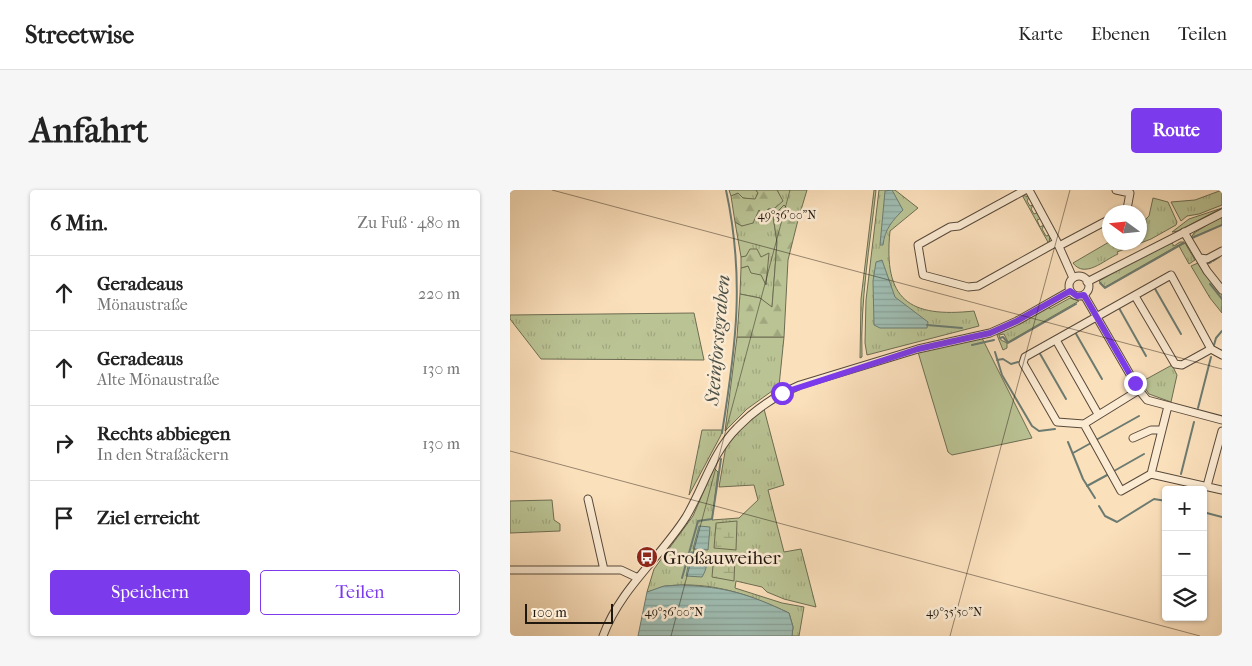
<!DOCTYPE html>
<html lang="de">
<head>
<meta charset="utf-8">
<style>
  body { margin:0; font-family:"IM FELL French Canon",serif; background:#f6f6f6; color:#222 }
  .controls { position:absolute; right:15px; bottom:15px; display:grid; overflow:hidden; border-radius:5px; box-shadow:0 1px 4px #0004 }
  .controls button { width:45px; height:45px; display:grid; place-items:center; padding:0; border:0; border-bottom:1px solid #e0e0e0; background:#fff; color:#222; font:25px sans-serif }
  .compass { position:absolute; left:592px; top:15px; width:45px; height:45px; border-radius:50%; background:#fff; box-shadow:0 1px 4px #0004; rotate:285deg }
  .scale { position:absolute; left:15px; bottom:12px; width:88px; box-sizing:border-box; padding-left:5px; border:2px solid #20170f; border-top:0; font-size:14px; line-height:18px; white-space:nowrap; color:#20170f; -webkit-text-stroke:4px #fcebd3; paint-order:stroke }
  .stop { position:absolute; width:15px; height:15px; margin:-11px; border:4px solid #7c3aed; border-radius:50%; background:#fff }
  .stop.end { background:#7c3aed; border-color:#fff; box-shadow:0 1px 5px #0008 }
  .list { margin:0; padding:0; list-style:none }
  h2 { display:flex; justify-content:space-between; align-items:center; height:65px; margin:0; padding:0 20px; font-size:21px }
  h2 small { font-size:16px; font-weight:400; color:#767676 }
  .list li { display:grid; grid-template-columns:32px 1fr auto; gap:15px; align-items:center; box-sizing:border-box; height:75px; padding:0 20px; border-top:1px solid #e0e0e0 }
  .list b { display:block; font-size:19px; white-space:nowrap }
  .list p { margin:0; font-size:16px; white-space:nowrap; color:#767676 }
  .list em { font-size:16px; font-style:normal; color:#767676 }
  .actions { display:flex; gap:10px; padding:15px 20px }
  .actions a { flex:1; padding:11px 0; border:1px solid #7c3aed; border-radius:5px; text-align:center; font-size:18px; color:#7c3aed }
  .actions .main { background:#7c3aed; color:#fff }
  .icon { flex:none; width:28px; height:28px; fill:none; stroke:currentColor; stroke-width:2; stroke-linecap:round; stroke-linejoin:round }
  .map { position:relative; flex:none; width:712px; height:446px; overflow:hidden; border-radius:5px }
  header { display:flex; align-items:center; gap:30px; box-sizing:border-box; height:70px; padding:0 25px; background:#fff; border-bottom:1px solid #e0e0e0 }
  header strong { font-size:24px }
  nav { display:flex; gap:28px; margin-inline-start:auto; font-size:18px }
  .intro { display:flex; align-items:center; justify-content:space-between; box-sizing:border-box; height:120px; padding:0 30px }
  h1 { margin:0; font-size:35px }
  .button { padding:12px 22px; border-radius:5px; background:#7c3aed; color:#fff; font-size:18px; font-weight:700 }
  main { display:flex; gap:30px; padding:0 30px }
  aside { flex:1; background:#fff; border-radius:5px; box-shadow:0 1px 4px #0004 }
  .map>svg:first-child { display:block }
  .grass { fill:url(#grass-tufts); stroke:#6d6d52 }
  .forest { fill:url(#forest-firs); stroke:#6d6d52 }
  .wetland { fill:url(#wetland-marsh); stroke:#6d6d52 }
  .pitch { fill:#bac394; stroke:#6d6d52 }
  .water { fill:url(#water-rules); stroke:#6c7b71 }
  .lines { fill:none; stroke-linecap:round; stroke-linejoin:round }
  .stream { stroke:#6c7b71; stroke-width:2 }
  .minor-casing { stroke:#57493a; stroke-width:9 }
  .minor { stroke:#fcebd3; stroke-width:7 }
  .route { stroke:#7c3aed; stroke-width:6 }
  .ticks { fill:none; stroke:#20170f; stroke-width:1; stroke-opacity:0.45 }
  .labels { text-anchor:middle; stroke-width:5; stroke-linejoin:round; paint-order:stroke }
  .poi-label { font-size:19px; fill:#20170f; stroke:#fcebd3; text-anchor:start }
  .water-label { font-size:20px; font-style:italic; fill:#4c5148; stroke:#fcebd3 }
  .ticks-label { font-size:12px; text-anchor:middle; fill:#20170f; stroke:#fcebd3; stroke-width:5; stroke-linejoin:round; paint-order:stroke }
</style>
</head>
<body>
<header>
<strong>Streetwise</strong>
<nav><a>Karte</a><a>Ebenen</a><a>Teilen</a></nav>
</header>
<div class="intro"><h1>Anfahrt</h1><a class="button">Route</a></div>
<main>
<aside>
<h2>6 Min.<small>Zu Fuß · 480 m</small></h2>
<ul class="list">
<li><svg class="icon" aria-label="ahead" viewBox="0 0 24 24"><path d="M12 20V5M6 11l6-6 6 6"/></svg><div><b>Geradeaus</b><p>Mönaustraße</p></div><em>220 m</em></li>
<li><svg class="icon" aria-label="ahead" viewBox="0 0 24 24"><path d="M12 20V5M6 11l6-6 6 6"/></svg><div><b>Geradeaus</b><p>Alte Mönaustraße</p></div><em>130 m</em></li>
<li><svg class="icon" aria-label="right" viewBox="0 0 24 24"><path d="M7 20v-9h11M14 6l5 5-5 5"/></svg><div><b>Rechts abbiegen</b><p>In den Straßäckern</p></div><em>130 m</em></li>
<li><svg class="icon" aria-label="arrive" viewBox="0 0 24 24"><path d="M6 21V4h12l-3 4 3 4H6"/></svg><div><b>Ziel erreicht</b></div></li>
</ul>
<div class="actions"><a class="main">Speichern</a><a>Teilen</a></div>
</aside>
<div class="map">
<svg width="712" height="446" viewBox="0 0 712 446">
  <defs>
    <pattern id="grass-tufts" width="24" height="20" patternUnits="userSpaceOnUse" patternTransform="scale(1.25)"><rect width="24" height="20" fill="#bac394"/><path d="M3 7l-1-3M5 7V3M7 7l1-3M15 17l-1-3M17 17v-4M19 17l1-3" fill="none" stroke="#a0a77e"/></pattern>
    <pattern id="forest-firs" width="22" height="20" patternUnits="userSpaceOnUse" patternTransform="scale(1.25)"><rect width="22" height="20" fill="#bac394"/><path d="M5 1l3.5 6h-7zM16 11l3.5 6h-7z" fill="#a0a77e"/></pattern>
    <pattern id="wetland-marsh" width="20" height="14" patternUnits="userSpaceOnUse" patternTransform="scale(1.25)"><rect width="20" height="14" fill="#bac394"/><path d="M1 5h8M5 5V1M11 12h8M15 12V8" fill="none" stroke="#a0a77e"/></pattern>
    <pattern id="water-rules" width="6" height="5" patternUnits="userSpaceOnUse" patternTransform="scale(1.25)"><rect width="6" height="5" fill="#9fbdb2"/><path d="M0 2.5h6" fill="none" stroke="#89a298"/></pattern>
  </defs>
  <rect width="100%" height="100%" fill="#fbe0bc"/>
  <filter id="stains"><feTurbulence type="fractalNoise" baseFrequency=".004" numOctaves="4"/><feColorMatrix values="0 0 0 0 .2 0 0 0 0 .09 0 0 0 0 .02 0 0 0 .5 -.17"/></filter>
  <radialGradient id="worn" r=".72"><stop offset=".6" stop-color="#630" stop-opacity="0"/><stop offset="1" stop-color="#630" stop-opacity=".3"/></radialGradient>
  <path class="grass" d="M 219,0 L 246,0 L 248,3 L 245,10 L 233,8 L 228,4 L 221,6 Z
    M 267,0 L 297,0 L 288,30 L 274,15 L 263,26 L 267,52 L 262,118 L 250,108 L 230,104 L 231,78 L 238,76 L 251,84 L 256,94 L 251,67 L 231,67 L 225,32 L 232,36 L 249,20 L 254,26 L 258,19 L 272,11 Z
    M 364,0 L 366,0 C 360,55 350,111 352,167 L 350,168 L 351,109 Z
    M 369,0 L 385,0 L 408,18 L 380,41 C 373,110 399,128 464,121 L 469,136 L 357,165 L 355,153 L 356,110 Z
    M 712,0 L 712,15 L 689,24 L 677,26 L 671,31 L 661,12 L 685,10 Z
    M 512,5 L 519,7 L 517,11 L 520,16 L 523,15 L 521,19 L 524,24 L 529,22 L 532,28 L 527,30 L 530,37 L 534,35 L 532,39 L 536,46 L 540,45 L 539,54 Z
    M 643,8 L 658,12 L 667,32 L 666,35 L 641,49 L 607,62 L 608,64 C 594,70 575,89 563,73 L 599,52 L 630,52 L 630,35 L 639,26 Z
    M 712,18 L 668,41 L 662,42 L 679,29 Z
    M 712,26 L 712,35 L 681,48 L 684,43 Z
    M 670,52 L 674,52 L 595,97 L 589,91 L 643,60 L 662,53 L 664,56 Z
    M 675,53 L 685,70 L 679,74 L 669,56 Z
    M 688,73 L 712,103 L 712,123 L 700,108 L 681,76 Z
    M 560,108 L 569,111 L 498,152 L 494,144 L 489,145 L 491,150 L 497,153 L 497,158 L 493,160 L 487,145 L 539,117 L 540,119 Z
    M 184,123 L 194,170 L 31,169 L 0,129 L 0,125 Z
    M 227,147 L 274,147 L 269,196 L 237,219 L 215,241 Z
    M 662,175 L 667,185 L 661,212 L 639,204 L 631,192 Z
    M 254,219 L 274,295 L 258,300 L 274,362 L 291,359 L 306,417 L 274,409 L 257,402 L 252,397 L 226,391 L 225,398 L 272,413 L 294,417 L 289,446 L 282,446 L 283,437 L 279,423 C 238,404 201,391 156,396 C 149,397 144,401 137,402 L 144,379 L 183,326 L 204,278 L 208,282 L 202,330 L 229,328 L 248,310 L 244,295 L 209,297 L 216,256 L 231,238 Z
    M 192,240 L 212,240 L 211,245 L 179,305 Z
    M 42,310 L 44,330 L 50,334 L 50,341 L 0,343 L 0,311 Z"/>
  <path class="forest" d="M 246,0 L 267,0 L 273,11 L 265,18 L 258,19 L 255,27 L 249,20 L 243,33 L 232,36 L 225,32 L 221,6 L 228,3 L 233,8 L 245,9 L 248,3 Z
    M 274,15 L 288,30 L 278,70 L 274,147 L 227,147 L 230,104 L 250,108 L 262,117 L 267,52 L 263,26 Z
    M 240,59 L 247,59 L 251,67 L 259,63 L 256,95 L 251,85 L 241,83 L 238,76 L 231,78 L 231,67 L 236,66 Z"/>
  <path class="wetland" d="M 227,331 L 226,360 L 204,358 L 206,333 Z
    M 204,364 L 225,365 L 224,391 L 202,387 Z"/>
  <path class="pitch" d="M 472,148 L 522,248 L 442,265 L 438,262 L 408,162 Z"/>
  <path class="water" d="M 382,0 L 393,20 C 382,31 375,39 373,55 L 370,55 L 375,1 Z
    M 372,70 L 385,107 L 418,132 L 417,138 L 370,138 L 364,135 L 363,91 L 366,72 Z
    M 189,336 L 200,337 L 198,360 L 183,359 Z
    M 181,362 L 195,363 C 199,370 196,381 192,387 L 176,386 Z
    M 171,395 C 216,397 239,404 279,423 L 283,437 L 282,446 L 128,446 L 137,402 L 154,396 Z"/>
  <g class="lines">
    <path class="stream" d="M 682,48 L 712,35
      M 703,71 L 709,67
      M 699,73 L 701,72
      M 590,93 L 595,98 L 674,53
      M 700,94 L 712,109
      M 644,97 L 671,144
      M 609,118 L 636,166
      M 417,135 L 452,138
      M 565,142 L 592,189
      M 490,148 L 493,147 L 498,153 L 566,114
      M 462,155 L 484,150
      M 704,155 L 706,148 L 712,141
      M 485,162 L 492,185 L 522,236 L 529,241 L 545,239
      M 529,162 L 556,209
      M 487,170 L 493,169 L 501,174 L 508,172
      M 688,218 L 701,167
      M 212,243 C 226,156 235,88 216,0
      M 586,250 L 629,226
      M 558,252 L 573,289 L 585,308
      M 563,263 L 581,253
      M 604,281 L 634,264
      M 671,284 L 684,232
      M 577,296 L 599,284
      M 589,316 L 595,326 L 607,332 L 644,309 L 656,311
      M 693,322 L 712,327
      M 172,388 L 188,331 L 202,329 L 211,269"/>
    <g class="minor-casing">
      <path id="minor" d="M 515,0 L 449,36 L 440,37 L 408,55 L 413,85 L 458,97 L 468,96 L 547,52
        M 519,0 L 547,52 L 563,88
        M 606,0 L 620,3 L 617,19 L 610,22
        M 674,42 L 697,81 L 712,100
        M 549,56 L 600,29
        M 690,68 L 697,69 L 712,61
        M559 96a10 10 0 1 1 20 0a10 10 0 1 1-20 0Z
        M 577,92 L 712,23
        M 574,105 L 629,200 L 637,210 L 712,230
        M 625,106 L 665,174 L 672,175 L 701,159
        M 546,150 L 588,224
        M 712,165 L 701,159 L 661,85 L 515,167 L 513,173 L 547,232 L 574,234 L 611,301 L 641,284 L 712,300
        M 574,234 L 629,200
        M 623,248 L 641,240 L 651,240
        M 641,284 L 658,216
        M 697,296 L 712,241
        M 78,309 L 94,380
        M 0,380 L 111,380 L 128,388
        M 93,446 C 110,399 150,368 176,327 C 194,297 202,263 227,238 C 245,219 267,205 290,195 L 408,159 L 480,143 L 507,131 L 560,101"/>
    </g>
    <use href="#minor" class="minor"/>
  </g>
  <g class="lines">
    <path class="route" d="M 272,203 L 408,159 L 480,143 L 507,131 L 560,101 L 567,106 L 574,105 L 625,193"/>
  </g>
  <path class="ticks" d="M 42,0 L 712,179M 0,4 L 1,0M 0,261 L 690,446M 161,446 L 280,0M 440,446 L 560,0"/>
  <defs>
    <g id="bus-disc" transform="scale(1.125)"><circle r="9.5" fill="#8f2418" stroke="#fcebd3"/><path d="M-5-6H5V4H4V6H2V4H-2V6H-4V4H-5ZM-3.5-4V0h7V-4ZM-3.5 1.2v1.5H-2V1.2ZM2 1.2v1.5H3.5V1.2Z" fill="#fff"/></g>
  </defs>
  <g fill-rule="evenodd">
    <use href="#bus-disc" x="137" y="367"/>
  </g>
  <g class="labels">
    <g class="poi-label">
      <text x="153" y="374">Großauweiher</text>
    </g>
    <g class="water-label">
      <text transform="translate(207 150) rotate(-85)" y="7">Steinforstgraben</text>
    </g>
  </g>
  <g class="ticks-label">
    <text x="277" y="29">49°36'00"N</text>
    <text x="164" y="426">49°36'00"N</text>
    <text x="444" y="426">49°35'50"N</text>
  </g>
  <rect width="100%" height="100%" filter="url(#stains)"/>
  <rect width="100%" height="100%" fill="url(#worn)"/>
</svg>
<div class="controls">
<button>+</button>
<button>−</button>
<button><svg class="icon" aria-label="layers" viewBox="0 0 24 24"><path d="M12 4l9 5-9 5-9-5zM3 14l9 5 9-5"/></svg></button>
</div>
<svg class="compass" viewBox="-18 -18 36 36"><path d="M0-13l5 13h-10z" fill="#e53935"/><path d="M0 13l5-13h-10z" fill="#767676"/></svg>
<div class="scale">100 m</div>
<div class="stop" style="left:272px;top:203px"></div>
<div class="stop end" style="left:625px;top:193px"></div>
</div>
</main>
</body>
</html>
